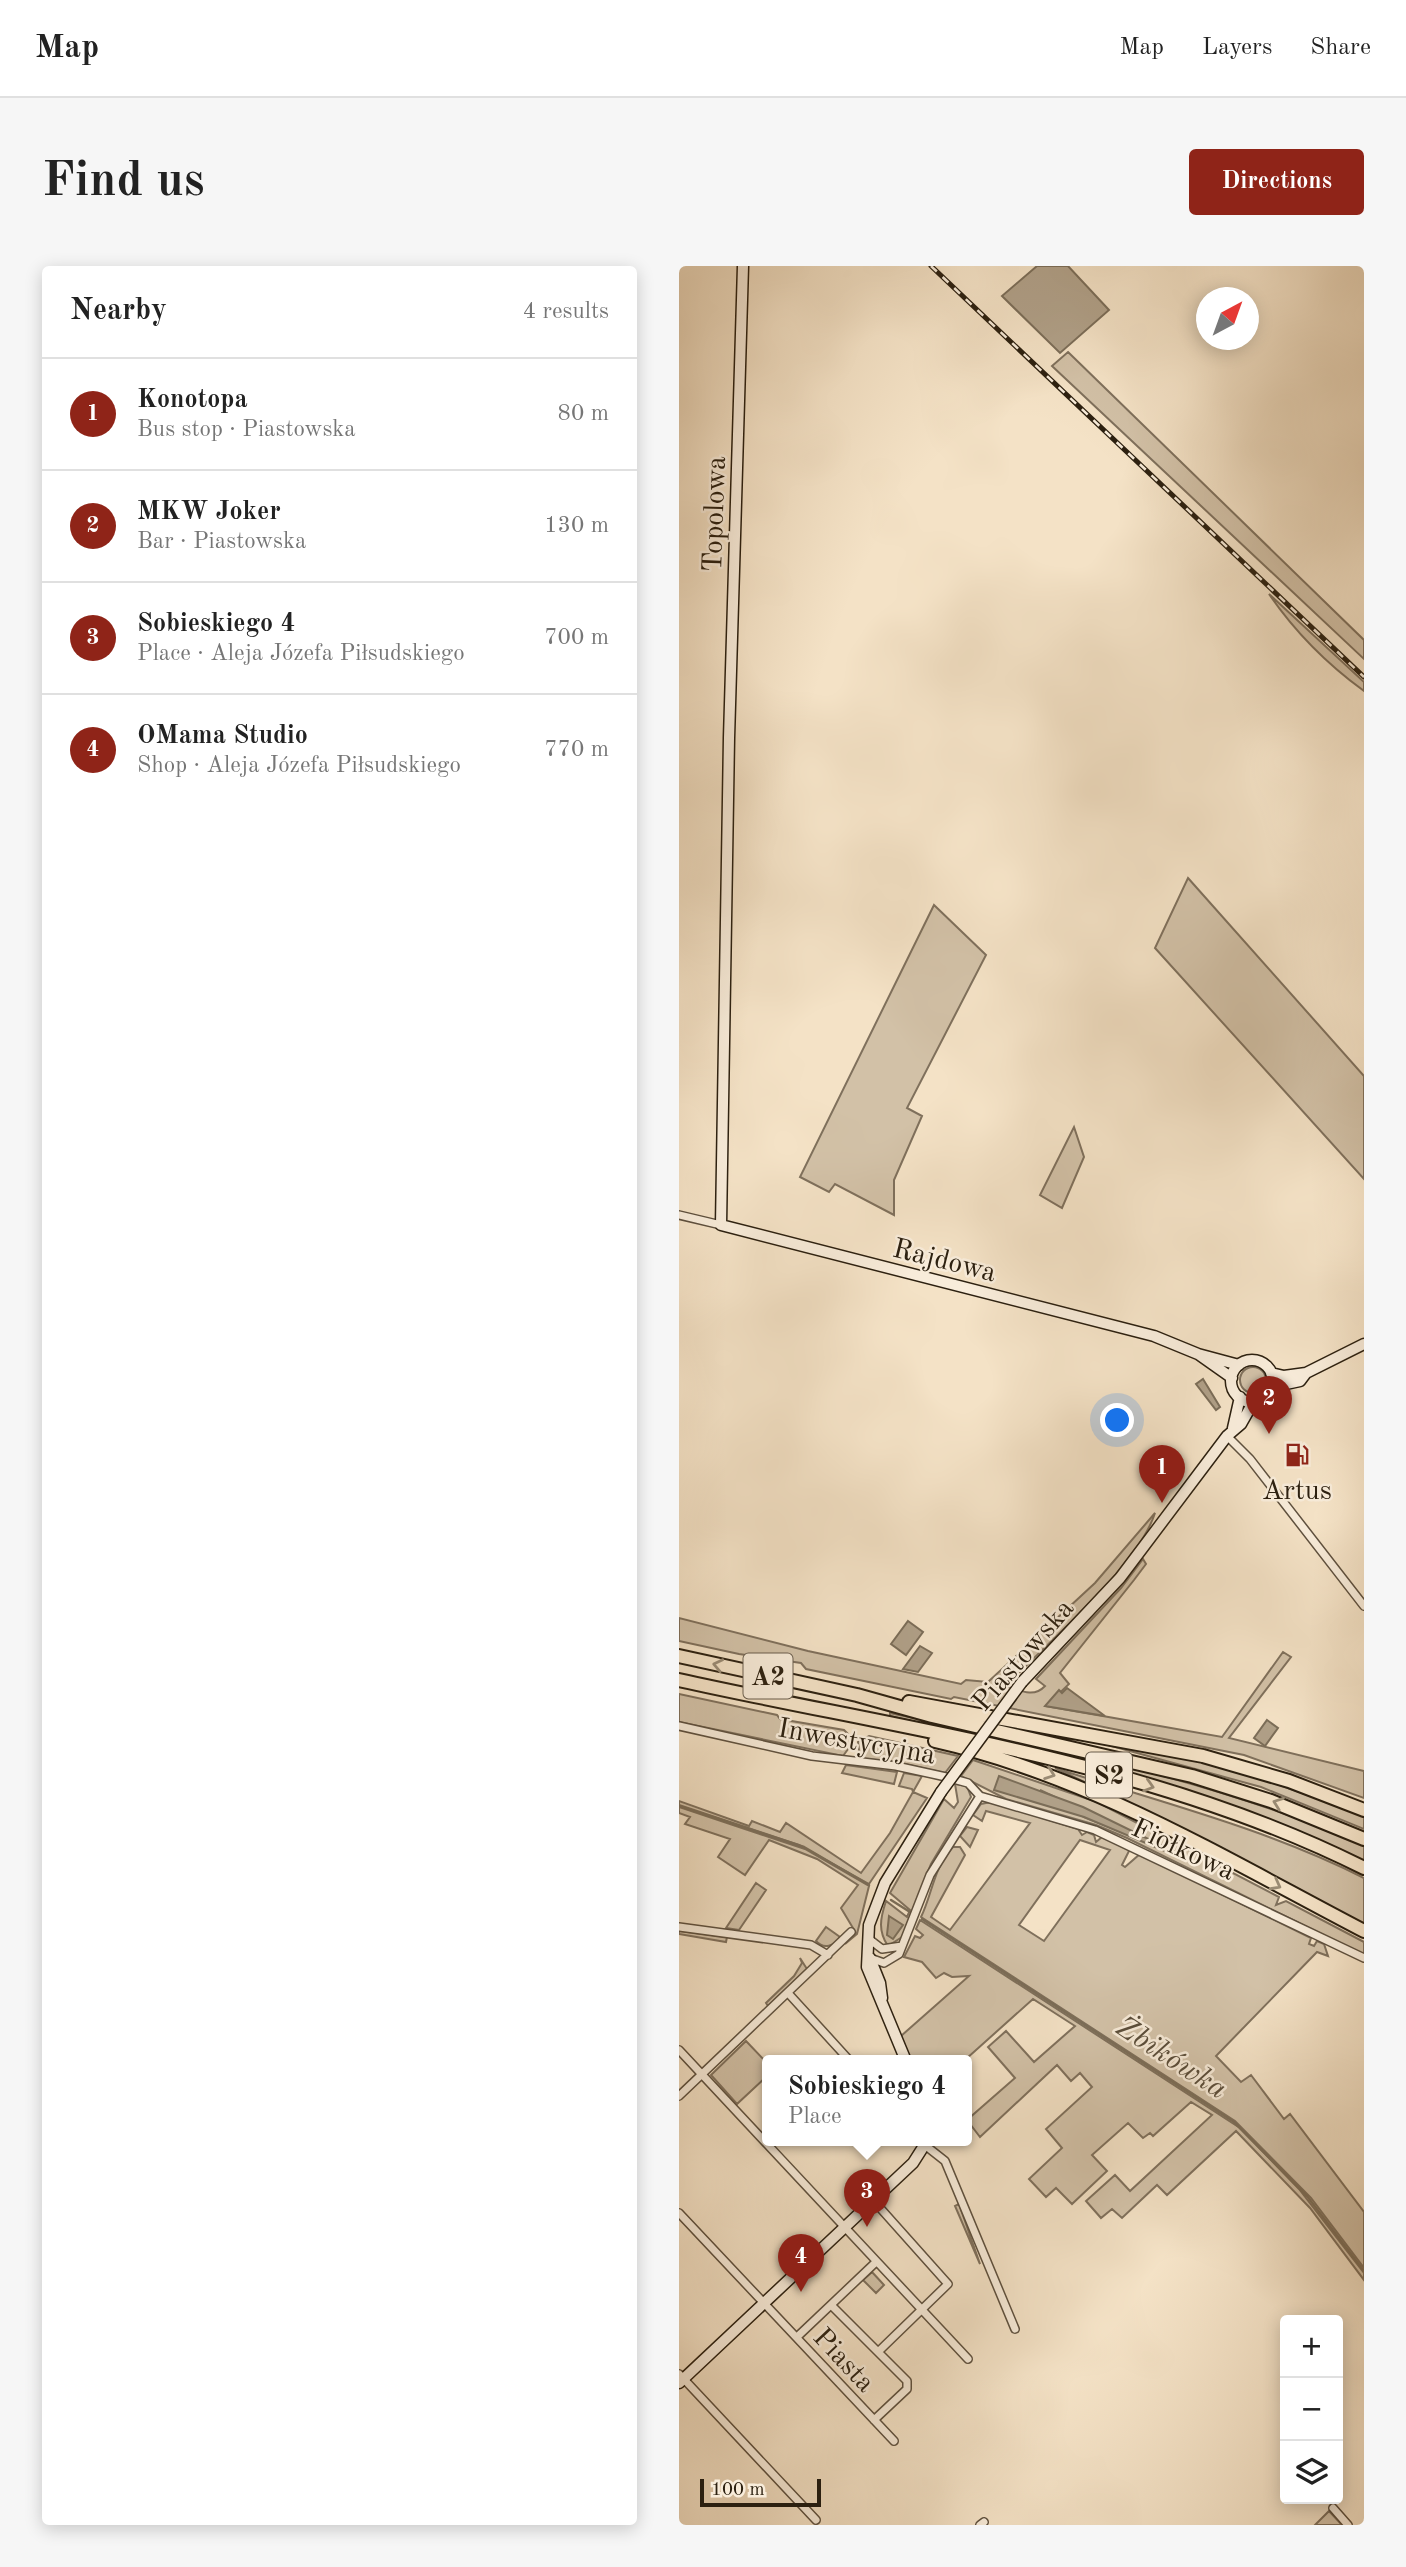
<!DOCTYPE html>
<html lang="en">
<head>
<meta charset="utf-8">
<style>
  body { margin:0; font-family:"Old Standard TT",serif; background:#f6f6f6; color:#222 }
  .controls { position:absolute; right:21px; bottom:21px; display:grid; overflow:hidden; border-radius:7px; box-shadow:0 4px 18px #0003 }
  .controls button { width:63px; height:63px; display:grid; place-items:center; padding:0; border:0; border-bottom:2px solid #e0e0e0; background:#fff; color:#222; font:35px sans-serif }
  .compass { position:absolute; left:517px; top:21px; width:63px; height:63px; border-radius:50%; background:#fff; box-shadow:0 4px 18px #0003; rotate:41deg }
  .scale { position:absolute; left:21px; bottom:18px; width:121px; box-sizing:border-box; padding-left:7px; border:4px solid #2c2010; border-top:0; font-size:19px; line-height:24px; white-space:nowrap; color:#2c2010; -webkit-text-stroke:5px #f8ecda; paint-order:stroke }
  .you { position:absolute; left:439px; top:1155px; width:24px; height:24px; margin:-18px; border:5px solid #fff; border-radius:50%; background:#1a73e8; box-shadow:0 0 0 10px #1a73e833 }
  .badge { display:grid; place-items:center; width:46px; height:46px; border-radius:50%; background:#8f2418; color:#fff; font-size:23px; font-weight:700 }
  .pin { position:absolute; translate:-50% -58px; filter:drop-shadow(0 2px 4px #0008) }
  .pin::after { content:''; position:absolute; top:37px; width:24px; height:21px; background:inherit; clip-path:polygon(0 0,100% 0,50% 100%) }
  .popup { position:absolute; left:83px; top:1789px; width:210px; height:91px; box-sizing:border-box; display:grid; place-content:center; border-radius:7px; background:#fff; filter:drop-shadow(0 2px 5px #0005); font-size:23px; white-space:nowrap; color:#767676 }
  .popup b { font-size:26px; color:#222 }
  .popup::after { content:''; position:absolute; left:50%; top:100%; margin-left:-14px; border:14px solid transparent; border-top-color:#fff }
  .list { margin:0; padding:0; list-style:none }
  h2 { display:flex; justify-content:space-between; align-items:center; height:91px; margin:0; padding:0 28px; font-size:30px }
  h2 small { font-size:23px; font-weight:400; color:#767676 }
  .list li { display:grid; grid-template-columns:46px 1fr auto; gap:21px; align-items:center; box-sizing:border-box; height:112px; padding:0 28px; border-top:2px solid #e0e0e0 }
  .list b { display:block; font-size:26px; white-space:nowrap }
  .list p { margin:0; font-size:23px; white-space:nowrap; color:#767676 }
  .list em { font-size:23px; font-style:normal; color:#767676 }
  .icon { flex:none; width:38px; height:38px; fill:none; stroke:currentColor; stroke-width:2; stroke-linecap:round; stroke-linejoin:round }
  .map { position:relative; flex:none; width:685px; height:2259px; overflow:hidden; border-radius:7px }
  header { display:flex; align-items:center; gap:42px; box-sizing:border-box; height:98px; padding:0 35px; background:#fff; border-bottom:2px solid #e0e0e0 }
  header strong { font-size:33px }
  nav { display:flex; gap:38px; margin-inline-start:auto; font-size:24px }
  .intro { display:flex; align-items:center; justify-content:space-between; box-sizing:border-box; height:168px; padding:0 42px }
  h1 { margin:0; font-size:49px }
  .button { padding:18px 32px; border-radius:7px; background:#8f2418; color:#fff; font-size:24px; font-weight:700 }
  main { display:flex; gap:42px; padding:0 42px }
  aside { flex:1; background:#fff; border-radius:7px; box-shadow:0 4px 18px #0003 }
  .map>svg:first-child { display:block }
  .green { fill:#d2c1a7; stroke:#7f705c; stroke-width:2; fill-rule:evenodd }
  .water { fill:#b0a088; stroke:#7b6d58; stroke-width:2 }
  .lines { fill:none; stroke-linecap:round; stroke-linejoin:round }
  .stream { stroke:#7b6d58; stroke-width:2.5 }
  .street-casing { stroke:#5e503e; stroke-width:10 }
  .secondary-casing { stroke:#2c2010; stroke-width:13 }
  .highway-casing { stroke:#2c2010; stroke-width:16 }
  .street { stroke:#f8ecda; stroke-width:7 }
  .secondary { stroke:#f8ecda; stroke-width:10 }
  .highway { stroke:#f4e2c6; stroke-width:12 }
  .rail-casing { stroke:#2c2010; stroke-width:5 }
  .rail { stroke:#f8ecda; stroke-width:2.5; stroke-dasharray:8; stroke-linecap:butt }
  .secondary-bridge-casing { stroke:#2c2010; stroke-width:13; stroke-linecap:butt }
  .secondary-bridge { stroke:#f8ecda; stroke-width:10 }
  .oneway { stroke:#9a8b74 }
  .labels { text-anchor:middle; stroke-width:5; stroke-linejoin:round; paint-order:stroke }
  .shield { fill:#f8ecda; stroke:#695d4d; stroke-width:2 }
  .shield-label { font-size:26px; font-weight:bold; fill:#2c2010 }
  .street-label { font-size:28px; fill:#2c2010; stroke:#f8ecda }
  .poi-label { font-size:28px; fill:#2c2010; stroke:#f8ecda }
  .water-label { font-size:30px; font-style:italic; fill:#5a4d3a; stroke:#f8ecda }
</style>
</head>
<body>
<header>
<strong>Map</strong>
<nav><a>Map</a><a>Layers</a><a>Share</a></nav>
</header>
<div class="intro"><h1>Find us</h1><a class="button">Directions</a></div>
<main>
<aside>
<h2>Nearby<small>4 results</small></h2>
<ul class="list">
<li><span class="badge">1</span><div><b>Konotopa</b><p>Bus stop · Piastowska</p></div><em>80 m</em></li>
<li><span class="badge">2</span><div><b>MKW Joker</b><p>Bar · Piastowska</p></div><em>130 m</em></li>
<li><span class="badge">3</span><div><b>Sobieskiego 4</b><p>Place · Aleja Józefa Piłsudskiego</p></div><em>700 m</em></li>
<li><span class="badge">4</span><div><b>OMama Studio</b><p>Shop · Aleja Józefa Piłsudskiego</p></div><em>770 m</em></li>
</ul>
</aside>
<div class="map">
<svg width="685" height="2259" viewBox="0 0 685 2259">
  <rect width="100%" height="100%" fill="#f4e2c6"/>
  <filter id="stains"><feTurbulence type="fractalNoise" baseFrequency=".00286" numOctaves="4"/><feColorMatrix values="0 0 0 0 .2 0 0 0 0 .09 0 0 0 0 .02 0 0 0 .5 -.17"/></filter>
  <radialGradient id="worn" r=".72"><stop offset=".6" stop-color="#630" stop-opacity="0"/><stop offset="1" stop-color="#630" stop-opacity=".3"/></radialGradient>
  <path class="green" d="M 389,86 L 685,374 L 685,393 L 373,100 Z
    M 590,328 L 685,416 L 685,425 C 648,398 616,366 590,328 Z
    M 509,612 L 685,810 L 685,913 L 476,682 Z
    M 255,639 L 307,689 L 228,842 L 243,850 L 215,914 L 215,949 L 156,918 L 150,926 L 121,911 Z
    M 395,861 L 405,891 L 383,942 L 361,929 Z
    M561 1114a13 13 0 1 1 26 0a13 13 0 1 1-26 0Z
    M 476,1247 C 460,1297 379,1367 341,1406 L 332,1398 L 325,1414 L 328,1420 C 342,1425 355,1432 366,1420 L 357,1413 L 442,1322 L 464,1293 L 467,1298 L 455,1314 L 381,1407 L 390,1418 L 367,1440 L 543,1471 L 604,1386 L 612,1391 L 550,1472 L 685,1505 L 685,1532 L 565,1489 L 275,1431 L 272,1433 L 127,1403 L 122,1397 L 60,1388 L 0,1375 L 0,1352 L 129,1385 L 282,1418 L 287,1414 L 309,1416 L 416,1317 Z
    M 0,1428 L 98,1449 L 101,1453 L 165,1464 L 172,1471 L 172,1479 L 164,1490 L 0,1456 Z
    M 211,1447 C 372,1482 533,1513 685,1579 L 685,1597 L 423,1501 L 211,1450 Z
    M 190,1470 L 279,1490 L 266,1507 L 212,1495 L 181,1493 L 179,1476 Z
    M 407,1473 L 506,1492 L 564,1506 L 685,1549 L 685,1563 L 582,1521 Z
    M 294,1494 L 418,1536 L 600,1631 L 597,1639 L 607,1635 L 685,1676 L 685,1689 L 448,1572 L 417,1559 L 327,1533 L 282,1510 ZM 361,1524 L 496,1587 L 405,1551 Z
    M 167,1499 L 218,1506 L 215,1518 L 163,1507 Z
    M 376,1502 C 480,1536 586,1562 685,1612 L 685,1660 L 492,1557 Z
    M 225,1507 L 243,1510 L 234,1526 L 248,1532 L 190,1618 L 120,1579 L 0,1539 L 0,1535 L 70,1560 L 73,1555 L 101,1566 L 107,1557 L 182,1607 L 211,1567 L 234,1526 L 233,1523 L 220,1520 Z
    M 276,1518 L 288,1520 L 292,1531 L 252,1598 L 223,1671 L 209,1680 C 199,1665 201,1653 207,1635 L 228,1651 L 231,1644 L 211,1627 L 265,1533 L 275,1542 L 279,1536 Z
    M 312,1536 L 399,1563 L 403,1569 L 408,1566 L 415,1569 L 417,1576 L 423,1571 L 451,1583 L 443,1599 L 446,1601 L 461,1588 L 632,1672 L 630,1678 L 635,1680 L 638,1675 L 645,1678 L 649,1690 L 638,1686 L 537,1790 L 562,1816 L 572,1809 L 605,1853 L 611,1848 L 685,1946 L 685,2002 L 632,1932 L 556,1855 L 242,1651 C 253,1629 255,1600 274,1581 L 281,1581 L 286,1589 L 252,1651 L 271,1664 L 351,1557 L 307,1545 L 303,1555 L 294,1549 L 302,1538 ZM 401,1574 L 431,1584 L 365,1675 L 340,1659 Z
    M 0,1541 L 126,1583 L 190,1620 L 178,1668 L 166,1678 L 177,1667 L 162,1642 L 179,1619 L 138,1593 L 90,1574 L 66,1609 L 39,1591 L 51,1573 L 6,1558 L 11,1551 L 0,1547 Z
    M 288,1561 L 299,1564 L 291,1581 L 281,1570 Z
    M 77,1617 L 87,1624 L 60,1664 L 47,1662 Z
    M 241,1654 L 561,1862 L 620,1923 L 685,2007 L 685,2014 L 631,1942 L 557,1865 L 488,1929 L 478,1919 L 443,1952 L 433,1943 L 422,1952 L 407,1935 L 436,1909 L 451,1925 L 533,1849 L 512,1836 L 474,1870 L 471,1867 L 464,1872 L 449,1857 L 413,1889 L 428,1905 L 393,1938 L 377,1922 L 367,1931 L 350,1913 L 383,1882 L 367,1863 L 413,1821 L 401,1807 L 392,1815 L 378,1799 L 301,1871 L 288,1854 L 336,1812 L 309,1781 L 327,1765 L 355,1796 L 396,1760 L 354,1733 L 287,1793 L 232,1795 L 222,1770 L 290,1710 L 273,1711 L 265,1707 L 257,1712 L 243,1696 L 225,1691 L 236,1670 L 241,1672 L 244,1669 L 237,1663 Z
    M 147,1661 L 161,1671 C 155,1680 145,1684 137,1675 Z
    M 0,1665 L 48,1671 L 47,1676 L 0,1668 Z
    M 121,1692 L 128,1703 L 89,1740 L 87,1737 L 115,1710 L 123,1697 Z
    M 67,1775 L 88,1797 L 88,1810 L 58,1838 L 32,1809 Z
    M 280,1938 L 301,1998 L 276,1940 Z
    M 193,2006 L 205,2019 L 197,2027 L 184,2014 Z
    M 650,2245 L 663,2259 L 636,2259 Z"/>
  <path class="water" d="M 358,0 L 389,0 L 430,44 L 381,87 L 323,30 Z
    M 524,1113 L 541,1141 L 537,1144 L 517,1118 Z
    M 229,1355 L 244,1366 L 227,1389 L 212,1378 Z
    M 241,1380 L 253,1387 L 239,1406 L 224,1403 Z
    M 388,1422 L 426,1450 L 366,1440 L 380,1424 L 383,1427 Z
    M 588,1454 L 599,1462 L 586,1480 L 575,1472 Z
    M 320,1510 L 404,1541 L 496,1586 L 495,1589 L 405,1551 L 315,1524 Z
    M 210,1650 L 224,1659 L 214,1673 L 208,1669 Z"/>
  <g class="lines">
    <path class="stream" d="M 0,1540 L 125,1581 L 190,1619
      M 212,1634 L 231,1646
      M 243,1653 L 555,1856 L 628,1930 L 685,2005"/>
    <g class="street-casing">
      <path id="street" d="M 0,949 L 42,959
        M 548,1170 L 571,1193 L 685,1340
        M 0,1460 L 133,1490 L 217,1500 L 267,1511 L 289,1517 L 301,1530
        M 301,1530 L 416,1564 L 685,1692
        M 0,1661 L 132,1679 L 149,1689
        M 190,1673 L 203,1683 L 223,1680
        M 191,1692 L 205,1697 L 220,1688 L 251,1609 L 301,1530
        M 109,1727 L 171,1795
        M 0,1784 L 289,2093
        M 0,1830 L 172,1666
        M 247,1880 L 266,1895 L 336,2063
        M 194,1934 L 269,2018 L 200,2085
        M 0,1947 L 215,2175
        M 152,2039 L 228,2115 L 228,2123 L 195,2154
        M 118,2071 L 197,1996
        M 0,2108 L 137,2254
        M 654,2242 L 669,2259
        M 301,2259 L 305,2256"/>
    </g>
    <g class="secondary-casing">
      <path id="secondary" d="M 64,0 L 50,472 L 42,959 L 475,1070 L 519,1088 L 560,1099
        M 519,1088 L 553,1112
        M552 1115a21 21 0 1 1 42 0a21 21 0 1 1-42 0Z
        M 592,1107 L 605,1110 L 627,1107
        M 593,1121 L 621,1115 L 627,1107 L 685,1078
        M 554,1162 L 561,1131
        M 343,1416 L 441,1312 L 548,1170 L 562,1158 L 575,1135
        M 191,1692 L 201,1717 L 203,1732
        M 227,1795 L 188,1701 L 190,1659 L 206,1617 L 262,1526
        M 0,2117 L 234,1897 L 248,1875"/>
    </g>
    <g class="highway-casing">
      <path id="highway" d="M 0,1390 L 178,1429 L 253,1450 L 513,1510 L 592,1535 L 685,1573
        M 0,1414 C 230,1465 472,1495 685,1602
        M 230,1436 L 524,1490 L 610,1515 L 685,1544
        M 256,1475 C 411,1510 545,1592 685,1665"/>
    </g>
    <use href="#street" class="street"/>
    <use href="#secondary" class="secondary"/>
    <use href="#highway" class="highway"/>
    <g class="rail-casing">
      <path id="rail" d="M 252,0 L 685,411"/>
    </g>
    <use href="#rail" class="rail"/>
    <g class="secondary-bridge-casing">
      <path id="secondary-bridge" d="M 262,1526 L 343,1416"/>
    </g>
    <use href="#secondary-bridge" class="secondary-bridge"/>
  </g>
  <defs><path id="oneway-chevron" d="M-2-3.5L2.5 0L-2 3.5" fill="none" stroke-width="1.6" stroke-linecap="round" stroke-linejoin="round" transform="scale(1.75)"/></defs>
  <g class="oneway">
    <use href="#oneway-chevron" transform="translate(39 1399) rotate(-168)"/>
    <use href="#oneway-chevron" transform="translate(371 1508) rotate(20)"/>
    <use href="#oneway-chevron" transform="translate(470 1520) rotate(17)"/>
    <use href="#oneway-chevron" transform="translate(599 1537) rotate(-160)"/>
    <use href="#oneway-chevron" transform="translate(597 1619) rotate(28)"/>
  </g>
  <defs>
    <g id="fuel-bare" transform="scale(1.89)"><path d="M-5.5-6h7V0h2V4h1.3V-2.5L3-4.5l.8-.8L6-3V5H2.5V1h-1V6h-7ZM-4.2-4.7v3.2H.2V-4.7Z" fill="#8f2418" stroke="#f8ecda" stroke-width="2.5" paint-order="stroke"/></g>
  </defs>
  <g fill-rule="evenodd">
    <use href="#fuel-bare" x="618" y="1189"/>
  </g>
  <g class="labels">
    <g class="shield">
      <rect x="64.5" y="1387.5" width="49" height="45" rx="5"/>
      <rect x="407" y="1486.5" width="46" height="45" rx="5"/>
    </g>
    <g class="shield-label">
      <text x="89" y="1419">A2</text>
      <text x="430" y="1518">S2</text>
    </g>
    <g class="street-label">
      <text transform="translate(34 248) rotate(-88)" y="10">Topolowa</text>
      <text transform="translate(266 993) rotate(14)" y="10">Rajdowa</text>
      <text transform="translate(343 1388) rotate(-49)" y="10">Piastowska</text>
      <text transform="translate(178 1474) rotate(10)" y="10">Inwestycyjna</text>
      <text transform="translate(505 1582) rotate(25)" y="10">Fiołkowa</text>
      <text transform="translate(166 2093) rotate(47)" y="10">Piasta</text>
    </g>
    <g class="poi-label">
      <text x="618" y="1233">Artus</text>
    </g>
    <g class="water-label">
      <text transform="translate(493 1791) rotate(33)" y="10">Żbikówka</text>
    </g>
  </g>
  <rect width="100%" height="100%" filter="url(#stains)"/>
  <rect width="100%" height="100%" fill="url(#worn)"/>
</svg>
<div class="controls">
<button>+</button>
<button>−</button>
<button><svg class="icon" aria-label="layers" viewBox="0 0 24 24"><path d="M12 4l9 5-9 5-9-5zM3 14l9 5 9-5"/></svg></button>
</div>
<svg class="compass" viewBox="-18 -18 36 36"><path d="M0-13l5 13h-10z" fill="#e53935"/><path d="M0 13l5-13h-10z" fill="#767676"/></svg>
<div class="scale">100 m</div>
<div class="you"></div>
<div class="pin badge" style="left:483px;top:1237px">1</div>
<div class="pin badge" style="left:590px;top:1168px">2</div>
<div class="pin badge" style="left:188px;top:1961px">3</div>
<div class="popup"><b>Sobieskiego 4</b>Place</div>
<div class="pin badge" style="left:122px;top:2026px">4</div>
</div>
</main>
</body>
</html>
